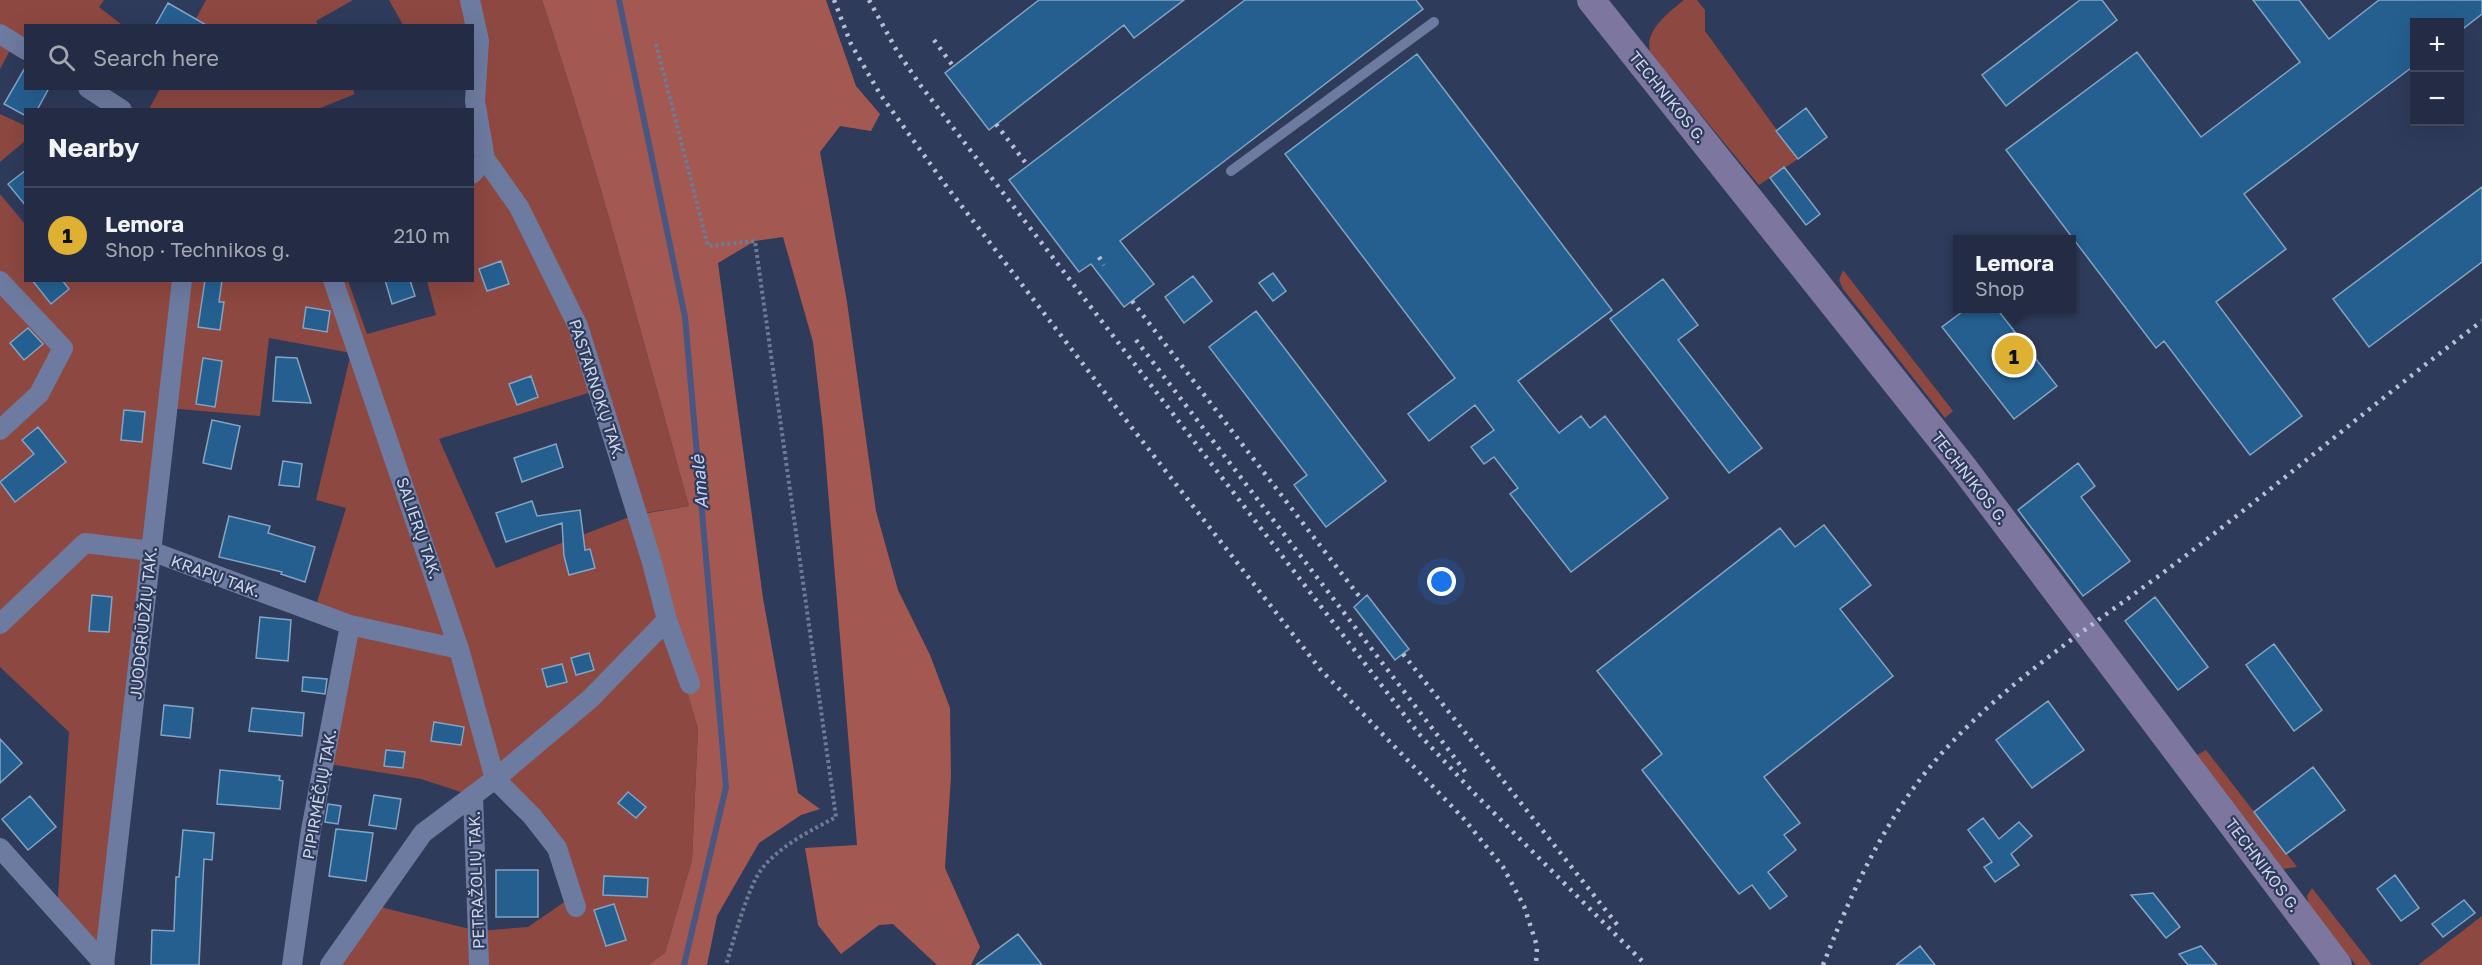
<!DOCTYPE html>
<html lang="en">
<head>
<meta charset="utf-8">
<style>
  body { margin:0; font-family:"Golos Text",sans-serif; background:#2f384f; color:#f1f3f6 }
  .controls { position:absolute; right:18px; top:18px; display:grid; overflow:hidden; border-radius:0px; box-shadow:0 6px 24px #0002 }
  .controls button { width:54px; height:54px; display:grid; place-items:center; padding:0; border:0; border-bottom:2px solid #40485d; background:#232c44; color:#f1f3f6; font:30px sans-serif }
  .you { position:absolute; left:1442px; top:582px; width:21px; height:21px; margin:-15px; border:4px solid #fff; border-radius:50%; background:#1a73e8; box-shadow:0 0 0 9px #1a73e833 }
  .badge { display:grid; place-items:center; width:39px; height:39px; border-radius:50%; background:#deb133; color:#111; font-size:20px; font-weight:700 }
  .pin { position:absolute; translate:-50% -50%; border:3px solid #fff; box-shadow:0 2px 6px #0006 }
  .popup { position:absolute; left:1953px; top:235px; width:123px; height:78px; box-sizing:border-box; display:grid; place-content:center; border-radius:0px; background:#232c44; filter:drop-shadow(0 2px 4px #0005); font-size:20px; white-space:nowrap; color:#a3a7b2 }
  .popup b { font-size:22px; color:#f1f3f6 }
  .popup::after { content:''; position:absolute; left:50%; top:100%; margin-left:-12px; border:12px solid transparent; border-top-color:#232c44 }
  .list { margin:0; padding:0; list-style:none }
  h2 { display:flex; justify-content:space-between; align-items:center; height:78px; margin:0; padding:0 24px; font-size:26px }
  h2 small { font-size:20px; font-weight:400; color:#a3a7b2 }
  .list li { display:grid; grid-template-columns:39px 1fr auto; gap:18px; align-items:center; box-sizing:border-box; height:96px; padding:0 24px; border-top:2px solid #40485d }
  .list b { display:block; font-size:22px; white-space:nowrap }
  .list p { margin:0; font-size:20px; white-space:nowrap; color:#a3a7b2 }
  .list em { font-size:20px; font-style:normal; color:#a3a7b2 }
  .icon { flex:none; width:33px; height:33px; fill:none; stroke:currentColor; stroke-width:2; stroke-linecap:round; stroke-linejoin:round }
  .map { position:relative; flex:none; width:2482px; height:965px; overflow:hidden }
  .search { position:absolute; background:#232c44; box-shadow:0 6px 24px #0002; left:24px; top:24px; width:450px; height:66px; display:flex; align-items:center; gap:15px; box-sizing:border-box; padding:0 21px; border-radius:0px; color:#a3a7b2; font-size:22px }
  .panel { position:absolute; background:#232c44; box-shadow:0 6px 24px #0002; left:24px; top:108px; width:450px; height:174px; border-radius:0px }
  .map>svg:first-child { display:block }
  .green { fill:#8d4841; fill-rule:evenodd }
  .forest { fill:#a35951 }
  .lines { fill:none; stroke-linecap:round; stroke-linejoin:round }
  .stream { stroke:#495682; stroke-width:6 }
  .building { fill:#255f90; stroke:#83a4c3; stroke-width:1.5 }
  .path { stroke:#6f7a95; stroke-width:4; stroke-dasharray:3 3; stroke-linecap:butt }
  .lane { stroke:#6d7ba0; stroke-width:10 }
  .street { stroke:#6d7ba0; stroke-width:20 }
  .secondary { stroke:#7d77a0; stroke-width:28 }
  .rail { stroke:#b6bfd5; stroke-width:4.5; stroke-dasharray:3 6; stroke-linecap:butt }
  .labels { text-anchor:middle; stroke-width:4.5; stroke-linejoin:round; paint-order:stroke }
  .street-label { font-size:16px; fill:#ced6ea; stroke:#2f3b5b }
  .water-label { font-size:18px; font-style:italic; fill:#c1cff3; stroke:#2f3b5b }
</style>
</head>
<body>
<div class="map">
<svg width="2482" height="965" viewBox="0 0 2482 965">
  <rect width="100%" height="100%" fill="#2f3b5b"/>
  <path class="green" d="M 0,0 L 104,0 L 99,7 L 122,25 L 26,26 L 25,50 L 14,43 L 0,69 Z
    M 206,0 L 353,0 L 316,21 L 318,25 L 192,26 Z
    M 389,0 L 542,0 C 598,167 642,337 689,506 L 638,514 L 698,729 L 692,860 L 665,953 L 648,965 L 330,965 L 372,905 L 478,931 L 528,927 L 573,896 L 557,848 L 495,780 L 473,796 L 421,779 L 323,763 L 350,625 L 314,612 L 346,508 L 316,500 L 351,353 L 269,338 L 260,416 L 168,408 L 104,963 L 57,911 L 69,732 L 0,667 L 0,194 L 25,224 L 26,280 L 348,281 L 367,334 L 436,315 L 427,281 L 472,280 L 473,178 L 494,173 L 472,26 L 403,25 ZM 598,390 L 637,514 L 496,568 L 439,439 Z
    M 1684,0 L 1697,0 L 1705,10 L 1705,31 L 1798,159 L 1759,185 L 1651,54 C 1642,32 1669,12 1684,0 Z
    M 352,88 L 355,94 L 318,109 L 149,109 L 160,89 Z
    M 0,114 L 26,126 L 25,141 L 0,162 Z
    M 1843,270 L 1953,411 L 1945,418 L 1843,289 L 1839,280 Z
    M 2206,750 L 2297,867 L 2283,869 L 2197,755 Z
    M 2312,888 L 2372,965 L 2356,965 L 2309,906 L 2307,896 Z
    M 2482,916 L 2482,965 L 2418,965 Z"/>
  <path class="forest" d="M 542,0 L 826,0 L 856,86 L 880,114 L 871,131 L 840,126 L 820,152 L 847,302 L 876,511 L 898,590 L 930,655 L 950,708 L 951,777 L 945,868 L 980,947 L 971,965 L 937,965 L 893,924 L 879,925 L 841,954 L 818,925 L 805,848 L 857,845 L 823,429 L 813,342 L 783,237 L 755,241 L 718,263 L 763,598 L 798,793 L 820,809 L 801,815 L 759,843 L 717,916 L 707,965 L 648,965 L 665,953 L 692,860 L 698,729 L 637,515 L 689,506 C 642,337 598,167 542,0 Z"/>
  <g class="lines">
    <path class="stream" d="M 619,0 L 685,317 L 726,787 L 684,965"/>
  </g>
  <path class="building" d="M 1039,0 L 1184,0 L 1134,38 L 1124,25 L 989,130 L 945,73 Z
    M 1245,0 L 1416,0 L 1423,9 L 1120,241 L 1154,284 L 1124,307 L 1091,264 L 1079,272 L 1009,180 Z
    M 2080,0 L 2102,0 L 2117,20 L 2006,106 L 1982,75 Z
    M 2253,0 L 2299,0 L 2329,39 L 2379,0 L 2482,0 L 2482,14 L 2460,31 L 2460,22 L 2415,22 L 2415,65 L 2244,194 L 2286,249 L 2216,302 L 2302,416 L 2250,455 L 2164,341 L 2156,348 L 2006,150 L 2137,52 L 2201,137 L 2300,62 Z
    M 168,3 L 208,26 L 155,26 Z
    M 1417,54 L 1612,310 L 1518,381 L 1559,433 L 1581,416 L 1590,428 L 1605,416 L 1668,498 L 1571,572 L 1510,494 L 1518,488 L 1494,457 L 1484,464 L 1471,447 L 1494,430 L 1475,405 L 1429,441 L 1408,414 L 1455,378 L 1285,154 Z
    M 26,66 L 26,88 L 49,88 L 37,110 L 26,110 L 26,116 L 4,104 Z
    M 1806,108 L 1827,137 L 1798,159 L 1776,131 Z
    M 1784,167 L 1820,214 L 1806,225 L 1770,178 Z
    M 26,170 L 26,206 L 8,184 Z
    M 2482,187 L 2482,262 L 2369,347 L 2333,299 Z
    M 501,261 L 509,284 L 487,291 L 479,269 Z
    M 1273,273 L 1286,291 L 1273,301 L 1259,283 Z
    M 1193,276 L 1212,301 L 1184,323 L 1165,297 Z
    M 1663,279 L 1698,325 L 1678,340 L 1762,448 L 1729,473 L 1610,319 Z
    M 32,280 L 62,280 L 69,289 L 51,304 Z
    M 205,280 L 222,280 L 219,302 L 224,302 L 220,330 L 198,327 Z
    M 385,280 L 410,280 L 415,296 L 392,304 Z
    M 306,307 L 330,311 L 327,332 L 303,328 Z
    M 1966,309 L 1997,309 L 2057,386 L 2014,419 L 1942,327 Z
    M 1256,311 L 1386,481 L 1326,527 L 1294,485 L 1307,475 L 1209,347 Z
    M 28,328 L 43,344 L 24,360 L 10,343 Z
    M 276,357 L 297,358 L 311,403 L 273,401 Z
    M 203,358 L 222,361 L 215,407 L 196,404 Z
    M 531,376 L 538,397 L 517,405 L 509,384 Z
    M 124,410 L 145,412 L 142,442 L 121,440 Z
    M 212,420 L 240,426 L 231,469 L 203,463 Z
    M 38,427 L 66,462 L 15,502 L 0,482 L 34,454 L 22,440 Z
    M 556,444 L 563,467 L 522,482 L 514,458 Z
    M 283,461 L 302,464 L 299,487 L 279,485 Z
    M 2078,463 L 2095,486 L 2081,497 L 2130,561 L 2083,596 L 2018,510 Z
    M 532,501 L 537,516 L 580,510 L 585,550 L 590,549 L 595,568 L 569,575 L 564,556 L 562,523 L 506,542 L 496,513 Z
    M 229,516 L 270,526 L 268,533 L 315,547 L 305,582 L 281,574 L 282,572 L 219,557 Z
    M 1824,525 L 1871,585 L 1840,609 L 1893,676 L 1764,777 L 1800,823 L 1784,835 L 1796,850 L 1768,872 L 1787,896 L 1770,909 L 1752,885 L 1739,894 L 1642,770 L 1662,754 L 1597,671 L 1780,528 L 1795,547 Z
    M 92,595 L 112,597 L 109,632 L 89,631 Z
    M 1367,595 L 1409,649 L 1395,660 L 1354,607 Z
    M 2155,597 L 2208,667 L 2178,690 L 2125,621 Z
    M 260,617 L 291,620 L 288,661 L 256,658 Z
    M 2274,644 L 2322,710 L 2294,731 L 2246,665 Z
    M 589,653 L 594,670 L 576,675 L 571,658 Z
    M 562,664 L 567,682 L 547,687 L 542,669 Z
    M 303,677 L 327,679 L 325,694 L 302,691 Z
    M 2048,701 L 2084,750 L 2032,788 L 1996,740 Z
    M 164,705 L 193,708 L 190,738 L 161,735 Z
    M 252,708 L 304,713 L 302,736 L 249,731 Z
    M 434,722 L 464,727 L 461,745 L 431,741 Z
    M 0,739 L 22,763 L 0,783 Z
    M 386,750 L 405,752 L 403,768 L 384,766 Z
    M 2313,767 L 2345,810 L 2286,854 L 2254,812 Z
    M 220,770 L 280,776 L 279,780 L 283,781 L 280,809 L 217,804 Z
    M 628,792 L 646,807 L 636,818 L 618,803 Z
    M 374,795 L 401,799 L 396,829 L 369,825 Z
    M 30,796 L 56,827 L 28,850 L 2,819 Z
    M 328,804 L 341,806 L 338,824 L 325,822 Z
    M 1983,818 L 1999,839 L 2019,822 L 2032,836 L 2011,854 L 2019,865 L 1995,882 L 1984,867 L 1992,862 L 1968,830 Z
    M 336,829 L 373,833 L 366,881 L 329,876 Z
    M 183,830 L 214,833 L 212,860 L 204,859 L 199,965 L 151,965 L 152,930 L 174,931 L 176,877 L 179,877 Z
    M 496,870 L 538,870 L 538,917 L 496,917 Z
    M 2395,875 L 2419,908 L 2401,921 L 2377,889 Z
    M 604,876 L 648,878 L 647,897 L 603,895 Z
    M 2153,893 L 2180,927 L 2166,938 L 2131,895 Z
    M 2464,900 L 2475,913 L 2443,937 L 2432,924 Z
    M 614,904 L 626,940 L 606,946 L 594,910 Z
    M 1018,934 L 1042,965 L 976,965 Z
    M 1920,946 L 1935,965 L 1896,965 Z
    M 2201,946 L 2217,965 L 2188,965 L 2179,954 Z"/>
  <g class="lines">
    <path class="path" d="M 656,44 L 708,246 L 755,241 L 836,817 C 810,831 779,846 761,870 C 748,887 733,942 726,965"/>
    <path class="lane" d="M 1231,171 L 1434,22"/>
    <path class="street" d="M 470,0 L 479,41 L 475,101 L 485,159 L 519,207 L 578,326 L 651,559 L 667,620 L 690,684
      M 0,34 L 26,50
      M 88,88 L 122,110
      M 472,174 L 485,159
      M 333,280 L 459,649 L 495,779 L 590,699 L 667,620
      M 0,281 L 63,348 L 39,394 L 0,430
      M 0,624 L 85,543 L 151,551 L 350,625 L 459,649
      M 473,796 L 479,965
      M 0,848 L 105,965
      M 104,965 L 182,280
      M 292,965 L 311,830 L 350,625
      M 330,965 L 423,833 L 495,779 L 532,816 L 557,848 L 576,907"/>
    <path class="secondary" d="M 1591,0 L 1963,467 L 2338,965"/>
    <path class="rail" d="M 834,0 L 851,44 L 880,94 L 944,183 L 1129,424 L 1320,669 L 1464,819 L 1503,867 L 1524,906 L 1537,946 L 1536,965
      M 869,0 L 897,51 L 921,86 L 1419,734 L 1473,792 L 1646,965
      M 934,40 L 953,66
      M 996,124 L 1028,166
      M 1099,257 L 1104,265
      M 1132,301 L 1362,600
      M 1136,340 L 1467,774
      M 1403,654 L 1619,927
      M 1823,965 C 1847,904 1872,847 1910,793 C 1977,698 2088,630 2180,560 C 2282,482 2380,398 2482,321"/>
  </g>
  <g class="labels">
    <g class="street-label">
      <text transform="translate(1668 97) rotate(51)" y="6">TECHNIKOS G.</text>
      <text transform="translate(597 389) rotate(72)" y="6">PASTARNOKŲ TAK.</text>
      <text transform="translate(1970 478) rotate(52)" y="6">TECHNIKOS G.</text>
      <text transform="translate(419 528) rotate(71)" y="6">SALIERŲ TAK.</text>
      <text transform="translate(216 576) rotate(20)" y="6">KRAPŲ TAK.</text>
      <text transform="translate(143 623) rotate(-84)" y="6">JUODGRŪDŽIŲ TAK.</text>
      <text transform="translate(319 794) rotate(-80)" y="6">PIPIRMĖČIŲ TAK.</text>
      <text transform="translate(2263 865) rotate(53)" y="6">TECHNIKOS G.</text>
      <text transform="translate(476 880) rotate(-92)" y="6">PETRAŽOLIŲ TAK.</text>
    </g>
    <g class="water-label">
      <text transform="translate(700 482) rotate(-95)" y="6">Amalė</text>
    </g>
  </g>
</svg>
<div class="controls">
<button>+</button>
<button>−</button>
</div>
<div class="you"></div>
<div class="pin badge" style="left:2014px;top:355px">1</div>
<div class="popup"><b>Lemora</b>Shop</div>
<div class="search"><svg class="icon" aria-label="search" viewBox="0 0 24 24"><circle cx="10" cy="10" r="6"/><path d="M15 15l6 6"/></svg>Search here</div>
<section class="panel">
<h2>Nearby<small></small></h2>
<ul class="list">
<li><span class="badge">1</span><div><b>Lemora</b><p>Shop · Technikos g.</p></div><em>210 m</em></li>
</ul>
</section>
</div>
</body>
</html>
